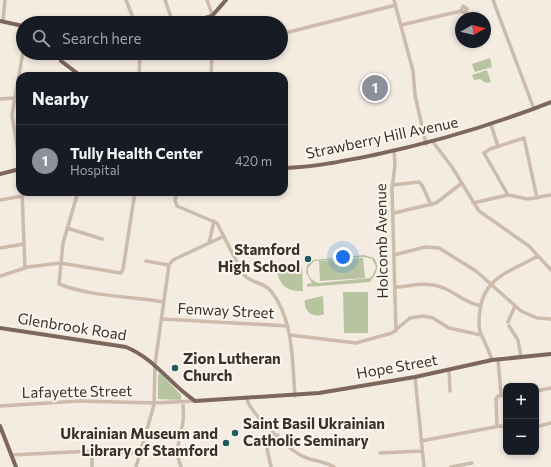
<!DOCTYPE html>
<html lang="en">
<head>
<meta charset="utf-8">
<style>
  body { margin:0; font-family:Commissioner,sans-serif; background:#242831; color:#f1f3f6 }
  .controls { position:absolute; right:12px; bottom:12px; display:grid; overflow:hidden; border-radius:8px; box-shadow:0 2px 6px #0003 }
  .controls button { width:36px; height:36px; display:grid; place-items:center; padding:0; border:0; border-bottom:1px solid #363941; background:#171b24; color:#f1f3f6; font:20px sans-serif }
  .compass { position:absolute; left:455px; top:12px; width:36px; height:36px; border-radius:50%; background:#171b24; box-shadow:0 2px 6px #0003; rotate:82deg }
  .you { position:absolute; left:343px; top:257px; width:14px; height:14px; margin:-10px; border:3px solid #fff; border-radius:50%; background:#1a73e8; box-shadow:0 0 0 6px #1a73e833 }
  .badge { display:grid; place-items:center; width:26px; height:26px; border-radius:50%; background:#8c9099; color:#fff; font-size:13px; font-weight:700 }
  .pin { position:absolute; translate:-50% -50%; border:2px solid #fff; box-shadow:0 1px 4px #0006 }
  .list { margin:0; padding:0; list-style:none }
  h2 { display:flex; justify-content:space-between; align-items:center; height:52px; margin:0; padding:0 16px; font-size:17px }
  h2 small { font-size:13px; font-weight:400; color:#9ea1a6 }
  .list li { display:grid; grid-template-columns:26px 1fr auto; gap:12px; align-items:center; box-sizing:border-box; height:72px; padding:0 16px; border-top:1px solid #363941 }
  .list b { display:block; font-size:15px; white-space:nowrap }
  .list p { margin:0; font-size:13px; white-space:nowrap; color:#9ea1a6 }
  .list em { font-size:13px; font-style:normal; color:#9ea1a6 }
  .icon { flex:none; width:22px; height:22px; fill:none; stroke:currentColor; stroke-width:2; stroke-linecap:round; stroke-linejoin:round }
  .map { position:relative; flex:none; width:551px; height:467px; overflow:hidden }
  .search { position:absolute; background:#171b24; box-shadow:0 2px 6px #0003; left:16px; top:16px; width:272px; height:44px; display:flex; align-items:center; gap:10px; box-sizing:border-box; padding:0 14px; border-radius:22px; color:#9ea1a6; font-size:15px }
  .panel { position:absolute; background:#171b24; box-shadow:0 2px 6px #0003; left:16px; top:72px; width:272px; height:124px; border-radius:12px }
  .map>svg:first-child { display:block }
  .green { fill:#b8c4a0; fill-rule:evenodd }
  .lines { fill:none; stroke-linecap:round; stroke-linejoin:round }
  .minor { stroke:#cdbbac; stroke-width:3.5 }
  .major { stroke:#7d675c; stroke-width:4 }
  .poi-dot { fill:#1f5a5e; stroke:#fbf5ee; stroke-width:1.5 }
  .labels { text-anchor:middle; stroke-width:4; stroke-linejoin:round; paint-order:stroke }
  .street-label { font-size:15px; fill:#3b302b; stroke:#fbf5ee }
  .poi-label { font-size:15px; font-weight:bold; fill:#3b302b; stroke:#fbf5ee; text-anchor:end }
</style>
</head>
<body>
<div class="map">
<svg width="551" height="467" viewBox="0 0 551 467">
  <rect width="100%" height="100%" fill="#f4ebe1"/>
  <path class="green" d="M 490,58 L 492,67 L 475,72 L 472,64 Z
    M 487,70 L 491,82 L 486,83 L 480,79 L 474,80 L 472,75 Z
    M 364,255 L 374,258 C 381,268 375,274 370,282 L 307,287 L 307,284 L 312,283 L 306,273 L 307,265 L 312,260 ZM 364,257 L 372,259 L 376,267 L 373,275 L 370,278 L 319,283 C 311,281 307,276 308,268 L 314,261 Z
    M 363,258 L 365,278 L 320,281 L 319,261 Z
    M 299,266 L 302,267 L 303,291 C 287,292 278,285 277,269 Z
    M 343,292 L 368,292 L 368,333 L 344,333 Z
    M 323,296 L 324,314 C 313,319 303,311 305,300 Z
    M 160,373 L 181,395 L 181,400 L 158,399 L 158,375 Z"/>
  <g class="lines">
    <path class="minor" d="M 126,0 L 135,23
      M 165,0 L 173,23
      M 207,0 L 212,14 L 212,23
      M 394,0 L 413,71 L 415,95 L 426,144
      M 493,0 L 534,109
      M 3,21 L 5,0
      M 401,25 L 461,11 L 465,13 L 467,9 L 463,6 L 461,11
      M 281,34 L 396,5
      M 50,53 L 60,57
      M 139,76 L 140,53
      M 211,76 L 212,53
      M 0,99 L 14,98
      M 491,125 L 498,146
      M 433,142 L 452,167 L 479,211 L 529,246 L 551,270
      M 394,150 L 395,165 L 392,189 L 396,331
      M 20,164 L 12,115 L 23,52
      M 392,185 L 419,182 L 422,185 L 431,205
      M 22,192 L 25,268
      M 78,192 L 63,243 L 59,284 C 92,297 129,296 164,302
      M 177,192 L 175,200 L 177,206 L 217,223 L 243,274 C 250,283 264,282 271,291 C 294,320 292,361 295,396
      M 508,195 L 484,153 L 490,149 L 524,138 L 537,198
      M 0,200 L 23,196
      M 473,203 L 508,195 L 528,199 L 551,195
      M 394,213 L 436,203 L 462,183
      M 67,228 L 102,239
      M 209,243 L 214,221
      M 0,248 L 24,244
      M 394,255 L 425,247 L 439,248 L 476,271 L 521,311 L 537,318 L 551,319
      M 146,261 L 169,265
      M 169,265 L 173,260 L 224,236
      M 0,276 L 28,267 L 60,263 L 121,273 L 123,269 L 135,192
      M 395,287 C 413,286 426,281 444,288 C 457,294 466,303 481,306
      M 162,319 L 288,326
      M 508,322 L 515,306
      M 509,326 L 518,340 L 521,357
      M 290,335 L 356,343 L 392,333 L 410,318 L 423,316 L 433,318 L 449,328 L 481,335
      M 498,359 L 501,395
      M 492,360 C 489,351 485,343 481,334 C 478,327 479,317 480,310 C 484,276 514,270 538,256
      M 449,370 L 450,391
      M 415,377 L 424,467
      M 536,391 L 551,388
      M 247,399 C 249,412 290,450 302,456 C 312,461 324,461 334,467
      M 0,406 L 80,401 L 154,403 L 195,401
      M 497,426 L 496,399 L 498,396 L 506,395
      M 536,427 L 551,423
      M 421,441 L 500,426 L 506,427
      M 92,451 L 92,467
      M 380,453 L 422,451
      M 11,455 L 92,451 L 140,453
      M 136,467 L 154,405 L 155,364 L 169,265
      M 181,467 C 174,451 180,438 183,422 C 184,416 183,409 183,402
      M 271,467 L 267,449 L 278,435
      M 451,467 L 472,463"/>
    <path class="major" d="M 0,21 L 23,26
      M 188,23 L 212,16 L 226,0
      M 60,53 L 61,61 L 81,76
      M 284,168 C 315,167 344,161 374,155 C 435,142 493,125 551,102
      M 0,174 L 20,169
      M 0,328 L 126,347 C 155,359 170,384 195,401 L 319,393 L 415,377 L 492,360 L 551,354
      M 0,426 L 16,467"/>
  </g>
  <g class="poi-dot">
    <circle cx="308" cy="259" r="4"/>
    <circle cx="175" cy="368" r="4"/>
    <circle cx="235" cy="433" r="4"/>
    <circle cx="226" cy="443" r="4"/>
  </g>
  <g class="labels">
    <g class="street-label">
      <text transform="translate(382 138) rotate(-12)" y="5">Strawberry Hill Avenue</text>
      <text transform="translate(382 241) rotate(-91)" y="5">Holcomb Avenue</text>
      <text transform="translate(226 311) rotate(3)" y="5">Fenway Street</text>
      <text transform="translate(72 327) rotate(9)" y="5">Glenbrook Road</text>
      <text transform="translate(397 367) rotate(-10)" y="5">Hope Street</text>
      <text transform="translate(77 392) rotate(-1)" y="5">Lafayette Street</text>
    </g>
    <g class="poi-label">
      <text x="300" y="255">Stamford<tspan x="300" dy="17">High School</tspan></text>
      <text x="183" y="364" text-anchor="start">Zion Lutheran<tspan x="183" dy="17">Church</tspan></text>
      <text x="243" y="429" text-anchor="start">Saint Basil Ukrainian<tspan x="243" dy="17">Catholic Seminary</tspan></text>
      <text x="218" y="439">Ukrainian Museum and<tspan x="218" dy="17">Library of Stamford</tspan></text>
    </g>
  </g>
</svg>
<div class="controls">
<button>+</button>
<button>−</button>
</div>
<svg class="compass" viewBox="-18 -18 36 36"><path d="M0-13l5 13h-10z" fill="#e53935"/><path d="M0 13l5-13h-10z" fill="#9ea1a6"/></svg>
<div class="you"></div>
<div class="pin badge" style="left:375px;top:88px">1</div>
<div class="search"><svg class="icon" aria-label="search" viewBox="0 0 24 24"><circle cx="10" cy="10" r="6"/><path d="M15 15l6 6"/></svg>Search here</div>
<section class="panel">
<h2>Nearby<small></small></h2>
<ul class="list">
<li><span class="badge">1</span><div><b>Tully Health Center</b><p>Hospital</p></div><em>420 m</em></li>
</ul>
</section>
</div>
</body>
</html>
